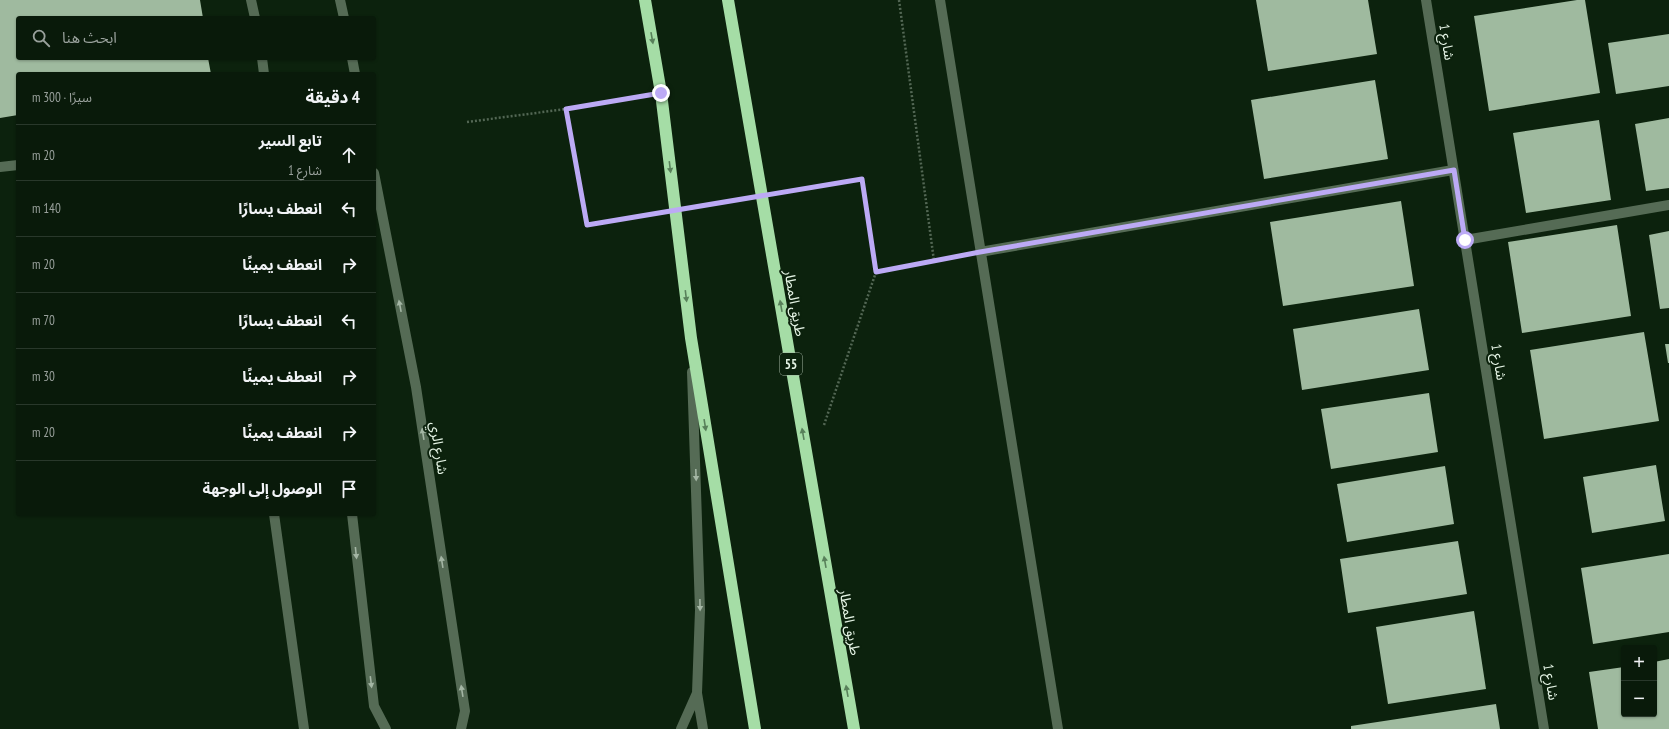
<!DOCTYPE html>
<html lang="ar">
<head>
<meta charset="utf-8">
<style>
  body { margin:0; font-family:"PT Sans Narrow","Noto Sans Arabic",sans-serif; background:#172718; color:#f1f3f6; direction:rtl }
  .controls { position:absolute; right:12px; bottom:12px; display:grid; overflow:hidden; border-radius:4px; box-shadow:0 1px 3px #0004 }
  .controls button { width:36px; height:36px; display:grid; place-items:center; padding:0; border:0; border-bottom:1px solid #29382b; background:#091a0a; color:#f1f3f6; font:20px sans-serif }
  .stop { position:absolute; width:12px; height:12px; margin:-9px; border:3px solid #bcaaf5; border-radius:50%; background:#fff }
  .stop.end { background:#bcaaf5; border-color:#fff; box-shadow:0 1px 4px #0008 }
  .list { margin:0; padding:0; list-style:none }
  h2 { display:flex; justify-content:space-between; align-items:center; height:52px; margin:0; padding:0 16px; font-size:17px }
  h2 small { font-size:13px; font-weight:400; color:#99a19c }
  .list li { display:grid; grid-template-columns:26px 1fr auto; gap:12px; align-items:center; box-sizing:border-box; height:56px; padding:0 16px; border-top:1px solid #29382b }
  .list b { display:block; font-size:15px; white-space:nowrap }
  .list p { margin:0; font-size:13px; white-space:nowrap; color:#99a19c }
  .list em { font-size:13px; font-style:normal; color:#99a19c }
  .icon { flex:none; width:22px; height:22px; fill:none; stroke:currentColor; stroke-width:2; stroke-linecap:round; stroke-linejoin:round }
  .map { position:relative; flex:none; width:1669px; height:729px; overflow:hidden; direction:ltr }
  .search { position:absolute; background:#091a0a; box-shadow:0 1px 3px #0004; left:16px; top:16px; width:360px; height:44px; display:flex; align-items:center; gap:10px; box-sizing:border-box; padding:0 14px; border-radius:4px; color:#99a19c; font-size:15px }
  .panel { position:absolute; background:#091a0a; box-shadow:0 1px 3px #0004; left:16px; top:72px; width:360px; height:444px; border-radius:4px; direction:rtl }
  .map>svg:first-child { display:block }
  .building { fill:#9fba9f }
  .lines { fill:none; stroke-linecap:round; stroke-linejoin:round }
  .path { stroke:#536754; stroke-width:2.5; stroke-dasharray:2 2; stroke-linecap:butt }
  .lane { stroke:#556b55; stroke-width:10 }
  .street { stroke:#556b55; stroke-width:10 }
  .highway { stroke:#a5dda6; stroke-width:12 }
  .path-bridge { stroke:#536754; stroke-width:2.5; stroke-dasharray:2 2; stroke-linecap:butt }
  .oneway { fill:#58805a }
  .oneway2 { fill:#a4b6a4 }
  .route { stroke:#bcaaf5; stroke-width:5 }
  .labels { text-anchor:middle; stroke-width:4; stroke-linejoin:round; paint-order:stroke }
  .shield { fill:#0c220d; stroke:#a4b5a4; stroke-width:1 }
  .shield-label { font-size:13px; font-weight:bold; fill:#e5f4e5 }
  .street-label { font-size:14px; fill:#e5f4e5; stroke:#0c220d }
</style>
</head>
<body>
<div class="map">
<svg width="1669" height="729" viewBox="0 0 1669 729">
  <rect width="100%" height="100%" fill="#0c220d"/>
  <path class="building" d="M 0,0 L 200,0 L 203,18 L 18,18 L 18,58 L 208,58 L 211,74 L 18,74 L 18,115 L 0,118 Z
    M 1256,0 L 1368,0 L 1377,54 L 1268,71 Z
    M 1577,0 L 1585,0 L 1600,93 L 1489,111 L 1474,16 Z
    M 1669,34 L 1669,86 L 1616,94 L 1608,43 Z
    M 1375,80 L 1388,159 L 1264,179 L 1251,100 Z
    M 1669,118 L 1669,188 L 1646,191 L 1635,124 Z
    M 1599,120 L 1611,200 L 1526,213 L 1513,133 Z
    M 1401,201 L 1414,286 L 1283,306 L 1270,222 Z
    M 1617,225 L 1631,316 L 1522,333 L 1508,242 Z
    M 1669,231 L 1669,308 L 1660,309 L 1649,235 Z
    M 1419,309 L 1429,370 L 1302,390 L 1293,329 Z
    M 1644,332 L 1659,421 L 1544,439 L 1530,350 Z
    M 1665,344 L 1669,344 L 1669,363 L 1668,363 Z
    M 1429,393 L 1438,452 L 1331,469 L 1321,409 Z
    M 1656,465 L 1665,521 L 1592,533 L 1583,477 Z
    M 1445,466 L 1454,524 L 1347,542 L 1337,484 Z
    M 1458,541 L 1467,594 L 1348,613 L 1340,559 Z
    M 1669,554 L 1669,632 L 1593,644 L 1581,568 Z
    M 1474,611 L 1486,689 L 1388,704 L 1376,627 Z
    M 1669,659 L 1669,729 L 1598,729 L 1589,672 L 1624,667 L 1624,714 L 1654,714 L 1654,662 Z
    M 1496,704 L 1500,729 L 1351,729 L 1351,726 Z"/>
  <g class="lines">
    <path class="path" d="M 899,0 L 934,261
      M 566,109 L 587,225
      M 467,122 L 566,109 L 641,96
      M 876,272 L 962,256
      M 824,425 L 876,272 L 862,179"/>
    <path class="lane" d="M 251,0 L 255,18
      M 340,0 L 344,18
      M 940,0 L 1058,729
      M 262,58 L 264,74
      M 352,58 L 355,74
      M 374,173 L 416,387 L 465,711 L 461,729
      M 1465,240 L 1669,205
      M 980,252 L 1453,170
      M 352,514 L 374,706 L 386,729"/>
    <path class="street" d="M 1426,0 L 1544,729
      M 0,167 L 18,165
      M 274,514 L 304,729
      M 697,693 L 703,729
      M 681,729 L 697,693 L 700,610 L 692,372"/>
    <path class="highway" d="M 645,0 L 661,93 L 691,338 L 755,729
      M 728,0 L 854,729"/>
    <path class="path-bridge" d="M 587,225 L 862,179"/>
  </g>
  <defs><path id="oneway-solid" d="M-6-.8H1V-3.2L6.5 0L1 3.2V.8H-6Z"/></defs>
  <g class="oneway">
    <use href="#oneway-solid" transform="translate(652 38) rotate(80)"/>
    <use href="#oneway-solid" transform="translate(670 167) rotate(83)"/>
    <use href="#oneway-solid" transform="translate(686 296) rotate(83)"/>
    <use href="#oneway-solid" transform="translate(781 306) rotate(-100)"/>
    <use href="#oneway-solid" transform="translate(705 425) rotate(81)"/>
    <use href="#oneway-solid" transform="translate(803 434) rotate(-100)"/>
    <use href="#oneway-solid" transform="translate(825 562) rotate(-100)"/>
    <use href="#oneway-solid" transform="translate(847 691) rotate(-100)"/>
  </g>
  <g class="oneway2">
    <use href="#oneway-solid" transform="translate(400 306) rotate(-101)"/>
    <use href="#oneway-solid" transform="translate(423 434) rotate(-99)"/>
    <use href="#oneway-solid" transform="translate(696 475) rotate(88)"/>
    <use href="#oneway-solid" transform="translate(356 553) rotate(84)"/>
    <use href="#oneway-solid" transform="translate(442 562) rotate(-99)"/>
    <use href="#oneway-solid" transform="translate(700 605) rotate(89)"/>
    <use href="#oneway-solid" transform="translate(371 682) rotate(83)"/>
    <use href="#oneway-solid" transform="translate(462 691) rotate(-99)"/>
  </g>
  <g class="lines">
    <path class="route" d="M 661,93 L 566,109 L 587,225 L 862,179 L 876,272 L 980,252 L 1454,170 L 1465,240"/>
  </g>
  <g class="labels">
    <rect class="shield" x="780" y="353" width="22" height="22" rx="3"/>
    <g class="shield-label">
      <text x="791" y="369">55</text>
    </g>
    <g class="street-label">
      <text transform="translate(1447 42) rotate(81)" y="5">شارع 1</text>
      <text transform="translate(795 303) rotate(80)" y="5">طريق المطار</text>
      <text transform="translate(1499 362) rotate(81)" y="5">شارع 1</text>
      <text transform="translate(439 448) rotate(81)" y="5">شارع الري</text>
      <text transform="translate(850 622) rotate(80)" y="5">طريق المطار</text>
      <text transform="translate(1551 682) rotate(81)" y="5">شارع 1</text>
    </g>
  </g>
</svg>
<div class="controls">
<button>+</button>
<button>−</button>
</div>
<div class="stop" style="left:1465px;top:240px"></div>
<div class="stop end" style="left:661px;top:93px"></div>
<div class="search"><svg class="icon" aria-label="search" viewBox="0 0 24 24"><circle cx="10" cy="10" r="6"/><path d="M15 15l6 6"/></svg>ابحث هنا</div>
<section class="panel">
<h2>4 دقيقة<small>سيرًا · 300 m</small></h2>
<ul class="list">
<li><svg class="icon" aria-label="ahead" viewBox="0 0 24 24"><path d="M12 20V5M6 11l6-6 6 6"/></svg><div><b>تابع السير</b><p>شارع 1</p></div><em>20 m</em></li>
<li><svg class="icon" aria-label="left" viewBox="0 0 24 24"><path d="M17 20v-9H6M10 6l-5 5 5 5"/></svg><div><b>انعطف يسارًا</b></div><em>140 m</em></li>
<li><svg class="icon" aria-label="right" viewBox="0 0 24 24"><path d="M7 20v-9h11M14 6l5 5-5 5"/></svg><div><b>انعطف يمينًا</b></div><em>20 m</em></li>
<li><svg class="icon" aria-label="left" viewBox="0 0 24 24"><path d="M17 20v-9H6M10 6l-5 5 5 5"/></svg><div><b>انعطف يسارًا</b></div><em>70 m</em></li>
<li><svg class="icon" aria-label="right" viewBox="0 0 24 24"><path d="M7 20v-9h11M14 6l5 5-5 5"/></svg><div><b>انعطف يمينًا</b></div><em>30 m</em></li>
<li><svg class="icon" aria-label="right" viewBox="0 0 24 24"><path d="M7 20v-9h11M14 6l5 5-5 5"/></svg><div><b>انعطف يمينًا</b></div><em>20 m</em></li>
<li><svg class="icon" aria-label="arrive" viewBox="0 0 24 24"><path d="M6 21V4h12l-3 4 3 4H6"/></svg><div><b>الوصول إلى الوجهة</b></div></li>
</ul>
</section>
</div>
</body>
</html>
